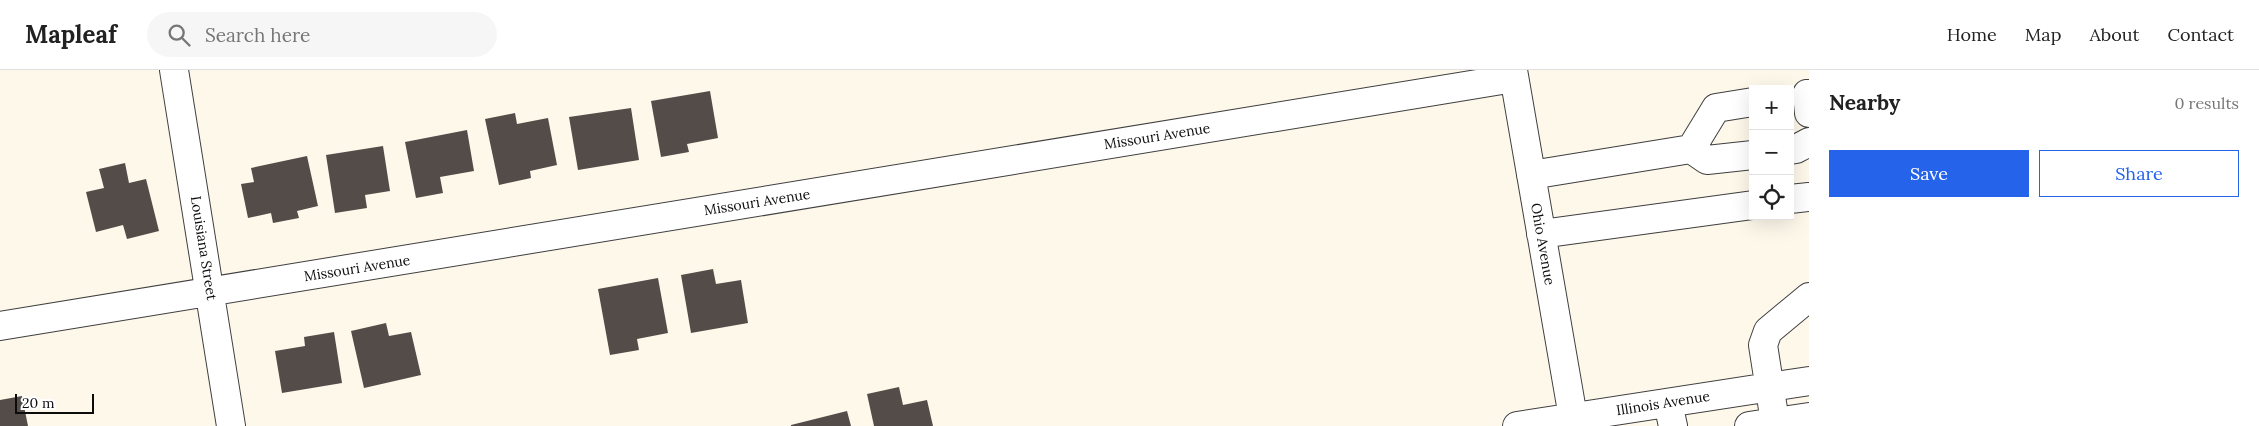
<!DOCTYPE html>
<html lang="en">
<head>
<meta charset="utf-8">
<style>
  body { margin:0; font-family:Lora,serif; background:#f6f6f6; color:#222 }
  .controls { position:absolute; right:15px; top:15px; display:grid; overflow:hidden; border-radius:0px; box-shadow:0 5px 20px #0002 }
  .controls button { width:45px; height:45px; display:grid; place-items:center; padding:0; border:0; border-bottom:1px solid #e0e0e0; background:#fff; color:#222; font:25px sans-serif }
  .scale { position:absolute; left:15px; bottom:12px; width:79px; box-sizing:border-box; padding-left:5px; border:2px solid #0c0c0c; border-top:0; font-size:14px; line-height:18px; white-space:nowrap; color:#0c0c0c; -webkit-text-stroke:4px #fff; paint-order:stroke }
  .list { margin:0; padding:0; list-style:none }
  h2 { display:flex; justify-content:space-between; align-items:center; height:65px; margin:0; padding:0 20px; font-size:21px }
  h2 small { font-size:16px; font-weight:400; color:#767676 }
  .actions { display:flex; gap:10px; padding:15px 20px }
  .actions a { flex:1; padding:11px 0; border:1px solid #2563eb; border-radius:0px; text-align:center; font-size:18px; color:#2563eb }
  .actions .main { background:#2563eb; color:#fff }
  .icon { flex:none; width:28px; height:28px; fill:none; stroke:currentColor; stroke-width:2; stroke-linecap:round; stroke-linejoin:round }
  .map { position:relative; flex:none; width:1809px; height:356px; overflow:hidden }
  header { display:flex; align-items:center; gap:30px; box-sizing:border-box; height:70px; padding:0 25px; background:#fff; border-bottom:1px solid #e0e0e0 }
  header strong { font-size:24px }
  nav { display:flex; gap:28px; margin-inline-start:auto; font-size:18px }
  .search { width:350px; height:45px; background:#f6f6f6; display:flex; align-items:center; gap:12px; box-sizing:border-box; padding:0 18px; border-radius:28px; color:#767676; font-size:19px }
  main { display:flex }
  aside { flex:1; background:#fff }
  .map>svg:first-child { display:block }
  .building { fill:#534c49 }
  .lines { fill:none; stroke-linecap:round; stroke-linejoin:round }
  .minor-casing { stroke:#3f3f3f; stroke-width:30 }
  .minor { stroke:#fff; stroke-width:28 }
  .labels { text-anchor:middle; stroke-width:5; stroke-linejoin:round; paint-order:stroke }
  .street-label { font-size:14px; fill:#0c0c0c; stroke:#fff }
</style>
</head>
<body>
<header>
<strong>Mapleaf</strong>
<div class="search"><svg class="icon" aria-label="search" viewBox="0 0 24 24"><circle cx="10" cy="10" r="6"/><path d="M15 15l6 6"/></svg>Search here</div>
<nav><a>Home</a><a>Map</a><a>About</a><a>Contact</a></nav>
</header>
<main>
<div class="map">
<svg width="1809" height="356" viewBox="0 0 1809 356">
  <rect width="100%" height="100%" fill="#fef8eb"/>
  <path class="building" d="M 710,21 L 718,68 L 687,74 L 689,82 L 661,87 L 651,31 Z
    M 631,38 L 639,90 L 578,100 L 569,47 Z
    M 515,43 L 517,54 L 548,48 L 557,95 L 530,101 L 531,108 L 499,115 L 485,49 Z
    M 467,60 L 474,101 L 440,107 L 443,123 L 416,128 L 405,72 Z
    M 383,76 L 390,121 L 365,125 L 367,138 L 335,143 L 326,85 Z
    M 307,86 L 318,136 L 297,141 L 299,148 L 273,153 L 271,143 L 248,148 L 241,114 L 254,112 L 251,98 Z
    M 125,93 L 129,113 L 146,109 L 159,161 L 127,169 L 123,155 L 96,162 L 86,122 L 104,118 L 99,99 Z
    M 713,199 L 716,214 L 741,210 L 748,253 L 691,263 L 681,205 Z
    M 658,208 L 668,263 L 637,269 L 639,280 L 610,285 L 598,219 Z
    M 386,253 L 389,266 L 411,262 L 421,305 L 364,318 L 351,261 Z
    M 334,262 L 342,313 L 282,323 L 275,281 L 305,276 L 304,267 Z
    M 899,317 L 903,335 L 927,330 L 933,356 L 874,356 L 867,324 Z
    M 22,326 L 28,356 L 0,356 L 0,330 Z
    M 847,341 L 851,356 L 791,356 L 791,355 Z"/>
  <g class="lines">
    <g class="minor-casing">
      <path id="minor" d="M 174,0 L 231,356
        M 1513,0 L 1573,347
        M 1807,24 L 1809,43
        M 1691,79 L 1707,90 L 1753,85
        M 1790,80 L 1796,79 L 1809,72
        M 1531,105 L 1691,79 L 1716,38 L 1753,32
        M 1790,129 L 1809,127
        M 1541,164 L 1753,135
        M 0,256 L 1514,8
        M 1668,333 L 1673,356
        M 1775,352 L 1763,275 L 1768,261 L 1809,227
        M 1517,356 L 1809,311
        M 1749,356 L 1809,347"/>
    </g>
    <use href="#minor" class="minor"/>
  </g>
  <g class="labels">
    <g class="street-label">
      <text transform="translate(1157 66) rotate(-9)" y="5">Missouri Avenue</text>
      <text transform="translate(757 132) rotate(-9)" y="5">Missouri Avenue</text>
      <text transform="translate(1543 174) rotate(80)" y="5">Ohio Avenue</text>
      <text transform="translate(204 178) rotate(81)" y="5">Louisiana Street</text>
      <text transform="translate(357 198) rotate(-9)" y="5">Missouri Avenue</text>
      <text transform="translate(1663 333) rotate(-9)" y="5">Illinois Avenue</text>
    </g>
  </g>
</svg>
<div class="controls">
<button>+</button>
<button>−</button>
<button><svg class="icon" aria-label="locate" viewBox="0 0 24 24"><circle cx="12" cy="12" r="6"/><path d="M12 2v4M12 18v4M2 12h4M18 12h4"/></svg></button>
</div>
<div class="scale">20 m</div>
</div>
<aside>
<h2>Nearby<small>0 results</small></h2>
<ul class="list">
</ul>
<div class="actions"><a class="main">Save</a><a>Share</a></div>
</aside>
</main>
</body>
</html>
